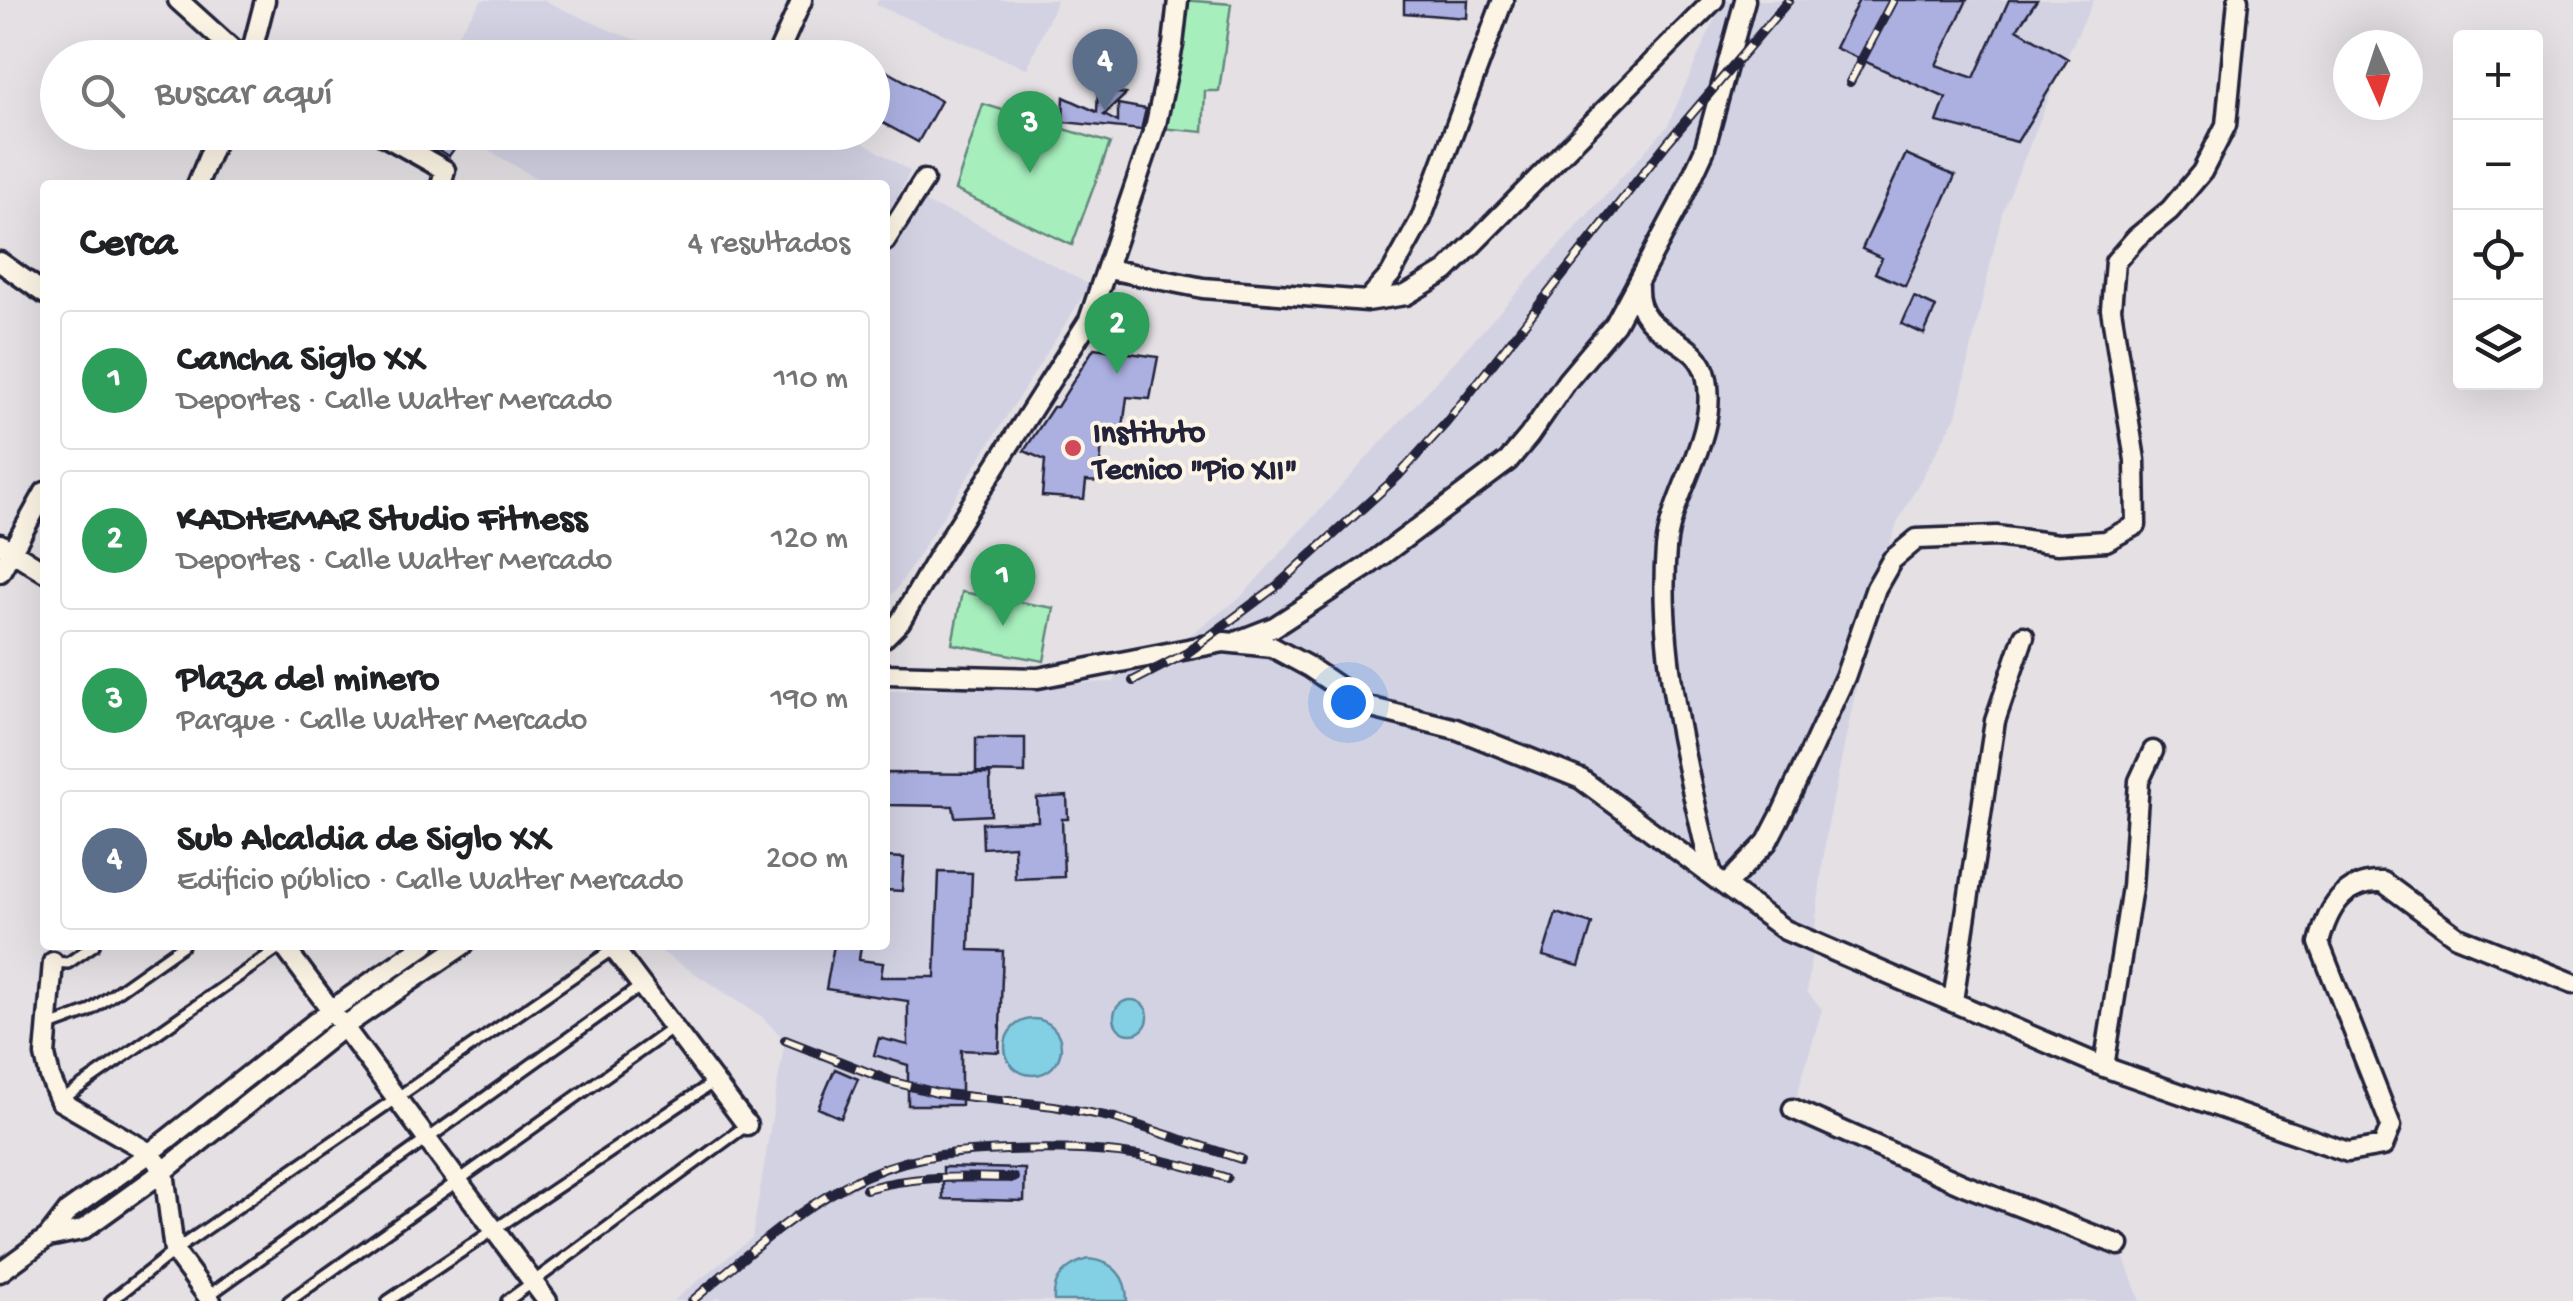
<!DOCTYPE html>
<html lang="es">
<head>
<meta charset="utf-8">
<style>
  body { margin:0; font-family:"Gochi Hand",sans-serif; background:#f6f6f6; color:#202124 }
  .controls { position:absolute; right:30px; top:30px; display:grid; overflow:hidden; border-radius:10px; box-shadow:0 10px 40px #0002 }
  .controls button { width:90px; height:90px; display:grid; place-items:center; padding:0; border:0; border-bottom:2px solid #e0e0e0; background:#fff; color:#202124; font:50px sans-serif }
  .compass { position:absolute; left:2333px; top:30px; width:90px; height:90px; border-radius:50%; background:#fff; box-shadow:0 10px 40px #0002; rotate:177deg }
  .you { position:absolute; left:1348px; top:702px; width:35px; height:35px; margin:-25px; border:8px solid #fff; border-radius:50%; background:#1a73e8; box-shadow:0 0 0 15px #1a73e833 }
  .badge { display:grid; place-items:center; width:65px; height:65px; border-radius:50%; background:#0f766e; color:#fff; font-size:32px; font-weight:700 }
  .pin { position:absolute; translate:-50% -82px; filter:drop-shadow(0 2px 5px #0008) }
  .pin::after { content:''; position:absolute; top:52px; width:35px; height:30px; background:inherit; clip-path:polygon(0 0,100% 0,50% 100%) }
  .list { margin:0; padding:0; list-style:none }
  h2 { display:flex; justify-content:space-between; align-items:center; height:130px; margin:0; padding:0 40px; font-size:42px }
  h2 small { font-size:32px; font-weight:400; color:#757577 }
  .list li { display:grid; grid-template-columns:65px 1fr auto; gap:30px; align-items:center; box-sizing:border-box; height:140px; margin:0 20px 20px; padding:0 20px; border:2px solid #e0e0e0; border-radius:10px }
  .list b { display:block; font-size:38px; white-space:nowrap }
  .list p { margin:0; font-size:32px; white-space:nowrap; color:#757577 }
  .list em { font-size:32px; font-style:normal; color:#757577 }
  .icon { flex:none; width:55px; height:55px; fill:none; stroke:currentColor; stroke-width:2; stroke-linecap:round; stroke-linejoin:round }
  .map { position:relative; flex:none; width:2573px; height:1301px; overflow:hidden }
  .search { position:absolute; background:#fff; box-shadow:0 10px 40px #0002; left:40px; top:40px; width:850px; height:110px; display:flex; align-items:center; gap:25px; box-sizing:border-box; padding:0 35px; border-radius:55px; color:#757577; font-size:38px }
  .panel { position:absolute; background:#fff; box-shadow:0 10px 40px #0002; left:40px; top:180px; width:850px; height:770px; border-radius:10px }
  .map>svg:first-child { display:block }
  .built { fill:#d3d2e3 }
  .green { fill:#a6eebc; stroke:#64887c; stroke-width:2.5 }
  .water { fill:#83cfe3; stroke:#5c8aa0; stroke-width:2.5 }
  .building { fill:#acb0e1; stroke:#22223b; stroke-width:2.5 }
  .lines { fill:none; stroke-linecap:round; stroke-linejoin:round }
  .lane-casing { stroke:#22223b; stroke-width:16 }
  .street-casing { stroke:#22223b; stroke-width:25 }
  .lane { stroke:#fcf5e5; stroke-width:9 }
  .street { stroke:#fcf5e5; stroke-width:18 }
  .rail-casing { stroke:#22223b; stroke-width:10 }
  .rail { stroke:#fcf5e5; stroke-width:6; stroke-dasharray:19; stroke-linecap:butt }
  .poi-dot { fill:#d1495b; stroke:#fcf5e5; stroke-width:4 }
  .labels { text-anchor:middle; stroke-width:8; stroke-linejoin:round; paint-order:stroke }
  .poi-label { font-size:32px; font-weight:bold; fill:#22223b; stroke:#fcf5e5; text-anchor:start }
</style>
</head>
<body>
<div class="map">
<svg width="2573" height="1301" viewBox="0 0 2573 1301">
  <rect width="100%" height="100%" fill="#e4e0e4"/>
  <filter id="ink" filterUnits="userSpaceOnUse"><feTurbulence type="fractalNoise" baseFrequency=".01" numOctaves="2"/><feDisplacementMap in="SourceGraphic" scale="20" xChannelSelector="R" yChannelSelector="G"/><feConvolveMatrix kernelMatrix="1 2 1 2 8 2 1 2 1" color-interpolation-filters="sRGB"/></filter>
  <g filter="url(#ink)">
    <path class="built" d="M 482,0 L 543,0 L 616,33 L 692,57 L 441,57 Z
      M 878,0 L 1057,0 L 1027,69 L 876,5 Z
      M 1723,0 L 2094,0 L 2059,73 L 2002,213 L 1956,416 L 1897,523 L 1868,610 L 1858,679 L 1827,829 L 1807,992 L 1822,1009 L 1793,1109 L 2119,1245 L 2140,1301 L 721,1301 L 720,1297 L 710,1301 L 673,1301 L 752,1238 L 785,1040 L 761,1016 L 651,945 L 885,945 L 885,691 L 1114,682 L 1116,674 L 1179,643 L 1240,598 L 1667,127 Z
      M 406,133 L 848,133 L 910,171 L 885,225 L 885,185 L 548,185 L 464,136 L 449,156 L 422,147 Z
      M 916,200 L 970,220 L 1090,285 L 897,589 L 885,601 L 885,253 Z"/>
    <path class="green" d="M 1183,0 L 1231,4 L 1219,91 L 1205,91 L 1203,132 L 1160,128 Z
      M 983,104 L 1110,143 L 1072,245 L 955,190 Z
      M 962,592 L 1054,608 L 1044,661 L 952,644 Z"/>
    <path class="water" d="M1114 1017a17 17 0 1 1 34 0a17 17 0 1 1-34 0Z
      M1005 1047a28 28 0 1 1 56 0a28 28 0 1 1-56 0Z
      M 1088,1259 C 1113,1261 1127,1276 1127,1301 L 1054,1301 C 1052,1278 1067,1265 1088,1259 Z"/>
    <path class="building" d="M 1404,0 L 1468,0 L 1467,18 L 1404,13 Z
      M 1859,0 L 1967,0 L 1936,65 L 1974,78 L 2009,0 L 2037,0 L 2017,29 L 2068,59 L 2017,142 L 1937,122 L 1946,98 L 1835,48 Z
      M 872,63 L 941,101 L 918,142 L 872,117 Z
      M 1098,90 L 1126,94 L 1104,115 L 1118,122 L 1118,104 L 1146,109 L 1141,130 L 1063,122 L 1064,97 L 1097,112 Z
      M 404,132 L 466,132 L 449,156 Z
      M 1906,154 L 1955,176 L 1905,286 L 1875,273 L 1882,258 L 1862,249 Z
      M 1914,297 L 1936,307 L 1924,334 L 1902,324 Z
      M 1094,348 L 1158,357 L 1150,399 L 1127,397 L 1121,443 L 1102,440 L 1099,482 L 1086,481 L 1084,499 L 1042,496 L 1045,460 L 1024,451 L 1053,407 L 1057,407 Z
      M 976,738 L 1025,738 L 1025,773 L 976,772 Z
      M 885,773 L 990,774 L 991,815 L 955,817 L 953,806 L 885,805 Z
      M 1067,796 L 1068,819 L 1062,819 L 1064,877 L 1015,879 L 1014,846 L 983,848 L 982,823 L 1038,821 L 1037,798 Z
      M 885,857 L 904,858 L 902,891 L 885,890 Z
      M 939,872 L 972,873 L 969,950 L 1003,951 L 999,1052 L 961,1050 L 961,1105 L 908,1105 L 908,1065 L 874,1055 L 879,1038 L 908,1045 L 908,1001 L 826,989 L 834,945 L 861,945 L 859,960 L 883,963 L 881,977 L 935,977 Z
      M 1556,913 L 1592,924 L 1579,966 L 1543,956 Z
      M 835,1069 L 858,1079 L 841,1118 L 818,1108 Z
      M 943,1167 L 1025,1169 L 1024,1201 L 943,1199 Z"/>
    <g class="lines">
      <g class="lane-casing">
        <path id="lane" d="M 53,962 L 68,963 L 94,945
          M 47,1027 L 88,1012 L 183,945
          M 60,1101 L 283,945
          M 208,1296 L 641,986
          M 111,1301 L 174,1251 L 613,949
          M 289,1301 L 673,1028
          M 388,1301 L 714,1082
          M 507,1301 L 747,1125"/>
      </g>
      <g class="street-casing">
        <path id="street" d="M 178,0 L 242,58
          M 250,58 L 265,0
          M 776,58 L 802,0
          M 377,132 L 445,170 L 441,185
          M 197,185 L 219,132
          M 885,241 L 924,180
          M 0,262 L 45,294
          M 1108,269 L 1203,288 L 1367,301 L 1406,295 L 1446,271 L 1714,0
          M 1638,287 C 1636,341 1699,333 1707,379 C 1718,438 1671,491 1666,549 C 1657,651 1688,775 1712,875
          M 1367,301 L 1391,274 L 1421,219 L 1503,0
          M 0,544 L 45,572
          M 0,572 L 45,492
          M 885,637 L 900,622 L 936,560 L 1089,320 L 1156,124 L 1173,45 L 1178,0
          M 1238,641 L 1274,627 L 1366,567 L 1508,461 L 1529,436 L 1567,381 L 1615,324 L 1679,205 L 1704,151 L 1745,0
          M 885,674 L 1038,678 L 1224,642 L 1272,647 L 1309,667 L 1368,707 L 1456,729 L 1581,779 L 1785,930 L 2104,1067 L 2348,1152 L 2383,1146 L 2391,1126 L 2319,943 C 2328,908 2344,880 2383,882 L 2456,936 L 2573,983
          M 1726,885 L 1767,842 L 1782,813 L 1845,677 L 1876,588 L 1892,560 L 1917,539 L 1996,536 L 2058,544 L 2106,541 L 2136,525 L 2135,460 L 2111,309 L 2115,262 L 2136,238 L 2170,210 L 2202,172 L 2226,125 L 2238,0
          M 283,945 L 547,1301
          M 611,945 L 747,1125
          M 53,962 L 45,1055 L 50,1077 L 60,1101 L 150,1153 L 164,1171 L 174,1251 L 211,1301
          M 1953,1001 L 1995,721 L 2024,636
          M 2104,1067 L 2132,887 L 2139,781 L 2153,751
          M 1793,1109 L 1964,1185 L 2119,1245
          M 48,1237 L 82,1230 L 164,1171 L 343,1027 L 463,945
          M 0,1272 L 48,1237 L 68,1211 L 150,1153 L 331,1010 L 425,945"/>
      </g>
      <use href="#lane" class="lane"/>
      <use href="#street" class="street"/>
      <g class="rail-casing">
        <path id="rail" d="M 1850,82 L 1893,0
          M 1133,681 L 1187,653 L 1278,585 L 1399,475 L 1446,423 L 1667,143 L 1789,0
          M 785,1040 L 890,1081 L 937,1093 L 1054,1106 L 1115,1118 L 1241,1159
          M 866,1189 C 915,1175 964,1177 1014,1178
          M 692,1301 C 741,1260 788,1216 845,1186 C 900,1156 947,1152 1008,1150 C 1094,1147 1145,1152 1227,1178"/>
      </g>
      <use href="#rail" class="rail"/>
    </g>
  </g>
  <circle class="poi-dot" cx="1073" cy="448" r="10"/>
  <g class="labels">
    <g class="poi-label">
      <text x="1093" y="441">Instituto<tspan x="1093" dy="37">Tecnico "Pio XII"</tspan></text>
    </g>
  </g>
</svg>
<div class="controls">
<button>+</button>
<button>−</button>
<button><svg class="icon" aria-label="locate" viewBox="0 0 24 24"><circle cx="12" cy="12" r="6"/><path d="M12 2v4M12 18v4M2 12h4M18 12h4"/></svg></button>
<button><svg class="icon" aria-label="layers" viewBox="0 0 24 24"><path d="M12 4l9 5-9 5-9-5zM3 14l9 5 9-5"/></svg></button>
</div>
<svg class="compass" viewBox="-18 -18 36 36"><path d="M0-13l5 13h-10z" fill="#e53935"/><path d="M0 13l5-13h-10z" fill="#757577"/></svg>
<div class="you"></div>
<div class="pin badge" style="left:1003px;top:626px;background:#2e9e5b">1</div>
<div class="pin badge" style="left:1117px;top:374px;background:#2e9e5b">2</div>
<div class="pin badge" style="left:1030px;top:173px;background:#2e9e5b">3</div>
<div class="pin badge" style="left:1105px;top:111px;background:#5c6f8a">4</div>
<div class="search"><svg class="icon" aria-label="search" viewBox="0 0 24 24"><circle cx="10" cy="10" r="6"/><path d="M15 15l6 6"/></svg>Buscar aquí</div>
<section class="panel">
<h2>Cerca<small>4 resultados</small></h2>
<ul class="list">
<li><span class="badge" style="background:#2e9e5b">1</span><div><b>Cancha Siglo XX</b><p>Deportes · Calle Walter Mercado</p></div><em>110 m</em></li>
<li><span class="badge" style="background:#2e9e5b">2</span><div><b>KADHEMAR Studio Fitness</b><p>Deportes · Calle Walter Mercado</p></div><em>120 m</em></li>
<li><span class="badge" style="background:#2e9e5b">3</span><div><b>Plaza del minero</b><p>Parque · Calle Walter Mercado</p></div><em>190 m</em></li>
<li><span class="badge" style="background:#5c6f8a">4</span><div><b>Sub Alcaldia de Siglo XX</b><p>Edificio público · Calle Walter Mercado</p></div><em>200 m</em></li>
</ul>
</section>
</div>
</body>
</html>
